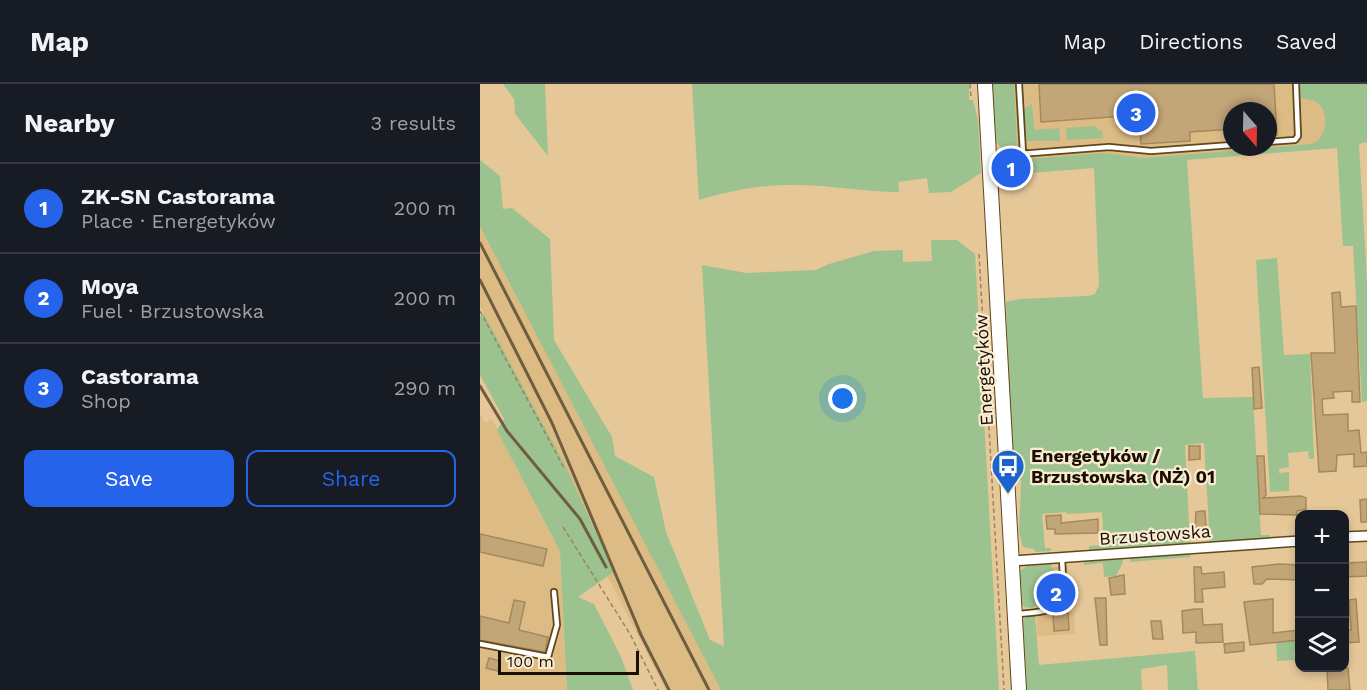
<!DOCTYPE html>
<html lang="en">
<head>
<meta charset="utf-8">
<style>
  body { margin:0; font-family:"Work Sans",sans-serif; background:#242831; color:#f1f3f6 }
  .controls { position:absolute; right:18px; bottom:18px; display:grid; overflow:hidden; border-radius:12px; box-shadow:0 3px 9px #0003 }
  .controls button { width:54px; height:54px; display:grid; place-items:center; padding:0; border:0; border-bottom:2px solid #363941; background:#171b24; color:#f1f3f6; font:30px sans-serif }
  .compass { position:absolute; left:743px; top:18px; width:54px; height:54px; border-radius:50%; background:#171b24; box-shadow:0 3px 9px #0003; rotate:160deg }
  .scale { position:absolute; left:18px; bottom:15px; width:141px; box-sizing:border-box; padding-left:6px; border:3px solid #1a1001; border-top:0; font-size:16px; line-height:21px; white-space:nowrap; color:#1a1001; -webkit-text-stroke:4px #faebd3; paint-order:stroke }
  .you { position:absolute; left:363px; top:315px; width:21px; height:21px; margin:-15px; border:4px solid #fff; border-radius:50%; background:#1a73e8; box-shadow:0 0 0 9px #1a73e833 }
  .badge { display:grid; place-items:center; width:39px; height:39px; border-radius:50%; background:#2563eb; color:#fff; font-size:20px; font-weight:700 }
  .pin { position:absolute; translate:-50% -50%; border:3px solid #fff; box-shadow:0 2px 6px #0006 }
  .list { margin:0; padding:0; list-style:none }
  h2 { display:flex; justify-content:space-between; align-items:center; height:78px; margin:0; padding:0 24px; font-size:26px }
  h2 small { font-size:20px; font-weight:400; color:#9ea1a6 }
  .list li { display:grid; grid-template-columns:39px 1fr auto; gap:18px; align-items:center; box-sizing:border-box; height:90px; padding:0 24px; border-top:2px solid #363941 }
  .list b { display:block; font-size:22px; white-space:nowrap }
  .list p { margin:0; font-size:20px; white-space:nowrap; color:#9ea1a6 }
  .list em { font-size:20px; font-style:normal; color:#9ea1a6 }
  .actions { display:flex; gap:12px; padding:18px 24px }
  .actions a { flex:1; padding:14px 0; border:2px solid #2563eb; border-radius:12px; text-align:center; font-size:21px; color:#2563eb }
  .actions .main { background:#2563eb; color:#fff }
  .icon { flex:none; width:33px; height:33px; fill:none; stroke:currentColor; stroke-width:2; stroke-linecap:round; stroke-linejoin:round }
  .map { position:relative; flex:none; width:887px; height:606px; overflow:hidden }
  header { display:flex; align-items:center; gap:36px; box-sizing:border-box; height:84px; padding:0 30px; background:#171b24; border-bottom:2px solid #363941 }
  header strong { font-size:28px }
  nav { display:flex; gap:33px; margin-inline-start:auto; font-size:21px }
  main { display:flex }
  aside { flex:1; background:#171b24 }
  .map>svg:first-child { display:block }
  .built { fill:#ddbb85; fill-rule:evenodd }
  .green { fill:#9cc290 }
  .building { fill:#c3a678; stroke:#a5895b; stroke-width:1.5 }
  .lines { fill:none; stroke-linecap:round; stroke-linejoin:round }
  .service-casing { stroke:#614719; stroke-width:8 }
  .minor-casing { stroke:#614719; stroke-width:12 }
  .secondary-casing { stroke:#614719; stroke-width:16 }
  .path { stroke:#9a8360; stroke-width:1.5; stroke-dasharray:4.5 3; stroke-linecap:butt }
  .service { stroke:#fff; stroke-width:4.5 }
  .minor { stroke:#fff; stroke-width:9 }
  .secondary { stroke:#fff; stroke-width:14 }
  .rail { stroke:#6f5d40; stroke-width:3 }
  .labels { text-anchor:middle; stroke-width:4.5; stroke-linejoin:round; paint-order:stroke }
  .street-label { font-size:18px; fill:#1a1001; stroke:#faebd3 }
  .poi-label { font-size:18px; font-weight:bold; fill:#1a1001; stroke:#faebd3; text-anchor:start }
</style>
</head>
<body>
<header>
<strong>Map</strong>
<nav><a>Map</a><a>Directions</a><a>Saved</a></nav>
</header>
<main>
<aside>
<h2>Nearby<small>3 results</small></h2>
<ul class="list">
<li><span class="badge">1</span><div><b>ZK-SN Castorama</b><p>Place · Energetyków</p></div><em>200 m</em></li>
<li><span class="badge">2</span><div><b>Moya</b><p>Fuel · Brzustowska</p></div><em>200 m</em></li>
<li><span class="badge">3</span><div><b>Castorama</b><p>Shop</p></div><em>290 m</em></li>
</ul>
<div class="actions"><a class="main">Save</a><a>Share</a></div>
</aside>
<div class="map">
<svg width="887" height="606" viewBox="0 0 887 606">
  <rect width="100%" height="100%" fill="#e5c798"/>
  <path class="built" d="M 519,0 L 849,0 L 857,63 L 537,90 L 524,77 ZM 752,27 L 788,27 L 788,63 L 752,63 Z
    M 0,142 L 126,382 L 241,606 L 186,606 L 128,493 L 134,488 L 0,222 Z
    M 0,330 L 5,339 L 12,335 L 80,467 L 87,606 L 0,606 Z
    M 588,482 L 590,528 L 594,528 L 595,550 L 557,552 L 556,498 L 561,491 L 572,488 L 574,483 Z"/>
  <path class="green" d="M 23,0 L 65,0 L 68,72 L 35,30 L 34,15 Z
    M 212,0 L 489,0 L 489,16 L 493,16 L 498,36 L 501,89 L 471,108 L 449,109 L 447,94 L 418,98 L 419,108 C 384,108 350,101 316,101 C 283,100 250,107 219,116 Z
    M 511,0 L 534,0 L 537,59 L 532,65 L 521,64 L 515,57 Z
    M 817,0 L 887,0 L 887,58 L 879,60 L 887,197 L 887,317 L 882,318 L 873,162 L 863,162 L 857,64 L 707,76 L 723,314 L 773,313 L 781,451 L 790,451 L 790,454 L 730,459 L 724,359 L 705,361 L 710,460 L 609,468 L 609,462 L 624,461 L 622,428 L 586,430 L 586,428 L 562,430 L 565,464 L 571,464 L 571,467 L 555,468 L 554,465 L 543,463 L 539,448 L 541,398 L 535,377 L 532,377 L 526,218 L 539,215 L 607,212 L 615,210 L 619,201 L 614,84 L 537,90 L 524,77 L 624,69 L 664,74 L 832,60 C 846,55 850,31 839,20 C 834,15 827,16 821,14 Z
    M 552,20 L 554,46 L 579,44 L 580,57 L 547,57 L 544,25 Z
    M 613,42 L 622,47 L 623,54 L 587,56 L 586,44 Z
    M 0,76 L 20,92 L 23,125 L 32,124 L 70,155 L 74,256 L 132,353 L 135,372 L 174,393 L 186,448 L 230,556 L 244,562 L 222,181 L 266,189 L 336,186 L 349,180 L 394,167 L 423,166 L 423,178 L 452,177 L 451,156 L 477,156 L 495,170 L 519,606 L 241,606 L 0,142 Z
    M 797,174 L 804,271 L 830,270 L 834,375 L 829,375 L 828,367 L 808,369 L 809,383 L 799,385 L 799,389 L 809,388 L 809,407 L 790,408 L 776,176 Z
    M 4,230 L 86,383 L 134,488 L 98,513 L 114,520 L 141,573 L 153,606 L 87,606 L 80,467 L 17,346 L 24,335 L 0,291 L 0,232 Z
    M 710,470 L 710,473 L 650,478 L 650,474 Z
    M 642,475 L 643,478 L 636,492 L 624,493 L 623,479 L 604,481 L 604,478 Z
    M 570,480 L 574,486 L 561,491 L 556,498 L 557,521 L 552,524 L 544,523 L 540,517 L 539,487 L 547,482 Z
    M 549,532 L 555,532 L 559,581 L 715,567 L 718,606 L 688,606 L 687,581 L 661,585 L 662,606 L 544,606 L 541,540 L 544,535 Z
    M 819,556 L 819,567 L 814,567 L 815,576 L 797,577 L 796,557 Z"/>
  <path class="building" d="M 559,0 L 794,0 L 797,51 L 788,52 L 788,27 L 752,27 L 752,45 L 710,48 L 710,57 L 661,60 L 659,31 L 561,38 Z
    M 860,208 L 861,223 L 876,222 L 880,318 L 872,318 L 872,307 L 853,308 L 854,314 L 842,315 L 843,331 L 868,330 L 868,347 L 879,346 L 881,369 L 887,368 L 887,382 L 874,383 L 874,370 L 857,371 L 856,387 L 839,388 L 831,269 L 855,269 L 852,209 Z
    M 779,283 L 782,324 L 774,325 L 772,284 Z
    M 709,362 L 720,362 L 720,375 L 709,376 Z
    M 777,372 L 784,372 L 786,411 L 783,414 L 821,412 L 826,414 L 826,425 L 817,427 L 817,431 L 780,430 Z
    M 887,415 L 887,438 L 881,438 L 880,416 Z
    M 722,427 L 725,427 L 726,444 L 715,444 L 716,428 Z
    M 581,431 L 581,439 L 618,435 L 618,449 L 575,450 L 575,445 L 567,445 L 566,432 Z
    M 0,450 L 67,465 L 63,482 L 0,468 Z
    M 887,478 L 887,492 L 864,493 L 864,479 Z
    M 799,480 L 819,481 L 819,496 L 787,495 L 782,500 L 774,500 L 772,483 Z
    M 714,483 L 721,483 L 722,490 L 744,488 L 745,503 L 722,505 L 723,518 L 715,518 Z
    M 644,491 L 645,510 L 631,511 L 629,494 Z
    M 579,503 L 576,515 L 566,516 L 565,504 Z
    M 615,514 L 626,514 L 627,561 L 620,561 Z
    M 793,515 L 793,549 L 819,546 L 819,556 L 770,561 L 764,518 Z
    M 876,515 L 879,558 L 864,559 L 864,547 L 871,546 L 869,516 Z
    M 34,516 L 45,518 L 39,546 L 68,553 L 65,568 L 0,556 L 0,532 L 29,539 Z
    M 715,525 L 722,525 L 723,541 L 742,540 L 743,558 L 716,559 L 716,548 L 703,549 L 702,527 Z
    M 588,529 L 589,546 L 574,547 L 573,530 Z
    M 671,537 L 681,537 L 683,555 L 673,555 Z
    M 764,558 L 764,567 L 745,569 L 744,560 Z
    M 9,574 L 20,577 L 18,587 L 6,584 Z
    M 847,584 L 868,584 L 870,606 L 848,606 Z"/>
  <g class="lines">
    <g class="service-casing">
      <path id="service" d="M 539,0 L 543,69
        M 788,58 L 815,56 L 818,52 L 816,0
        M 512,72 L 629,63 L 671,67 L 752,61
        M 538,530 C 589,526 584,522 582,474
        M 0,560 L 68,573 L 77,541 L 74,508"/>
    </g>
    <g class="minor-casing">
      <path id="minor" d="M 864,453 L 887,452
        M 532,477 L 820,457"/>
    </g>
    <g class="secondary-casing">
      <path id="secondary" d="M 505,0 L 539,606"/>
    </g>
    <path class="path" d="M 490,0 L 491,14
      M 499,170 L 524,606
      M 0,227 L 84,384
      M 83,443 L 150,550 L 178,606"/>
    <use href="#service" class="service"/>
    <use href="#minor" class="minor"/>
    <use href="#secondary" class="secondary"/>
    <path class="rail" d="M 0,159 L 229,606
      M 0,196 L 72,339 L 162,553
      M 0,302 L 27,347 L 100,435 L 126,483
      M 159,547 L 189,606"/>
  </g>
  <defs>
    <g id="bus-pin" transform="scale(1.725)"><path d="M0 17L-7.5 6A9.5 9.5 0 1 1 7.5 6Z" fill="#1964cf" stroke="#faebd3"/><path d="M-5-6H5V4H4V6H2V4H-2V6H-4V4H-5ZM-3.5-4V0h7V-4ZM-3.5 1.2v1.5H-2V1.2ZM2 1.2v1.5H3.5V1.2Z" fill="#fff"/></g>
  </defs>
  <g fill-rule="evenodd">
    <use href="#bus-pin" x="528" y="382"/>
  </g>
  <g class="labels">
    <g class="street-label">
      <text transform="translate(504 286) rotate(-93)" y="6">Energetyków</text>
      <text transform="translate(675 451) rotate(-4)" y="6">Brzustowska</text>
    </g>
    <g class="poi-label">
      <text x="551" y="378">Energetyków /<tspan x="551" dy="21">Brzustowska (NŻ) 01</tspan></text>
    </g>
  </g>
</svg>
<div class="controls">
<button>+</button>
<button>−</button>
<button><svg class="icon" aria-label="layers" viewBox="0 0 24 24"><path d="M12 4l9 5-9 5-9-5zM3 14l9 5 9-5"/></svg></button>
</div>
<svg class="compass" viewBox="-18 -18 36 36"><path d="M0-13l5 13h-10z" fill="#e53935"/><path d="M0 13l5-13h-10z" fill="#9ea1a6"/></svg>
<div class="scale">100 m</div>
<div class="you"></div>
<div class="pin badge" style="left:531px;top:84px">1</div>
<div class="pin badge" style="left:576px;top:509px">2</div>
<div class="pin badge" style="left:656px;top:29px">3</div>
</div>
</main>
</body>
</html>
